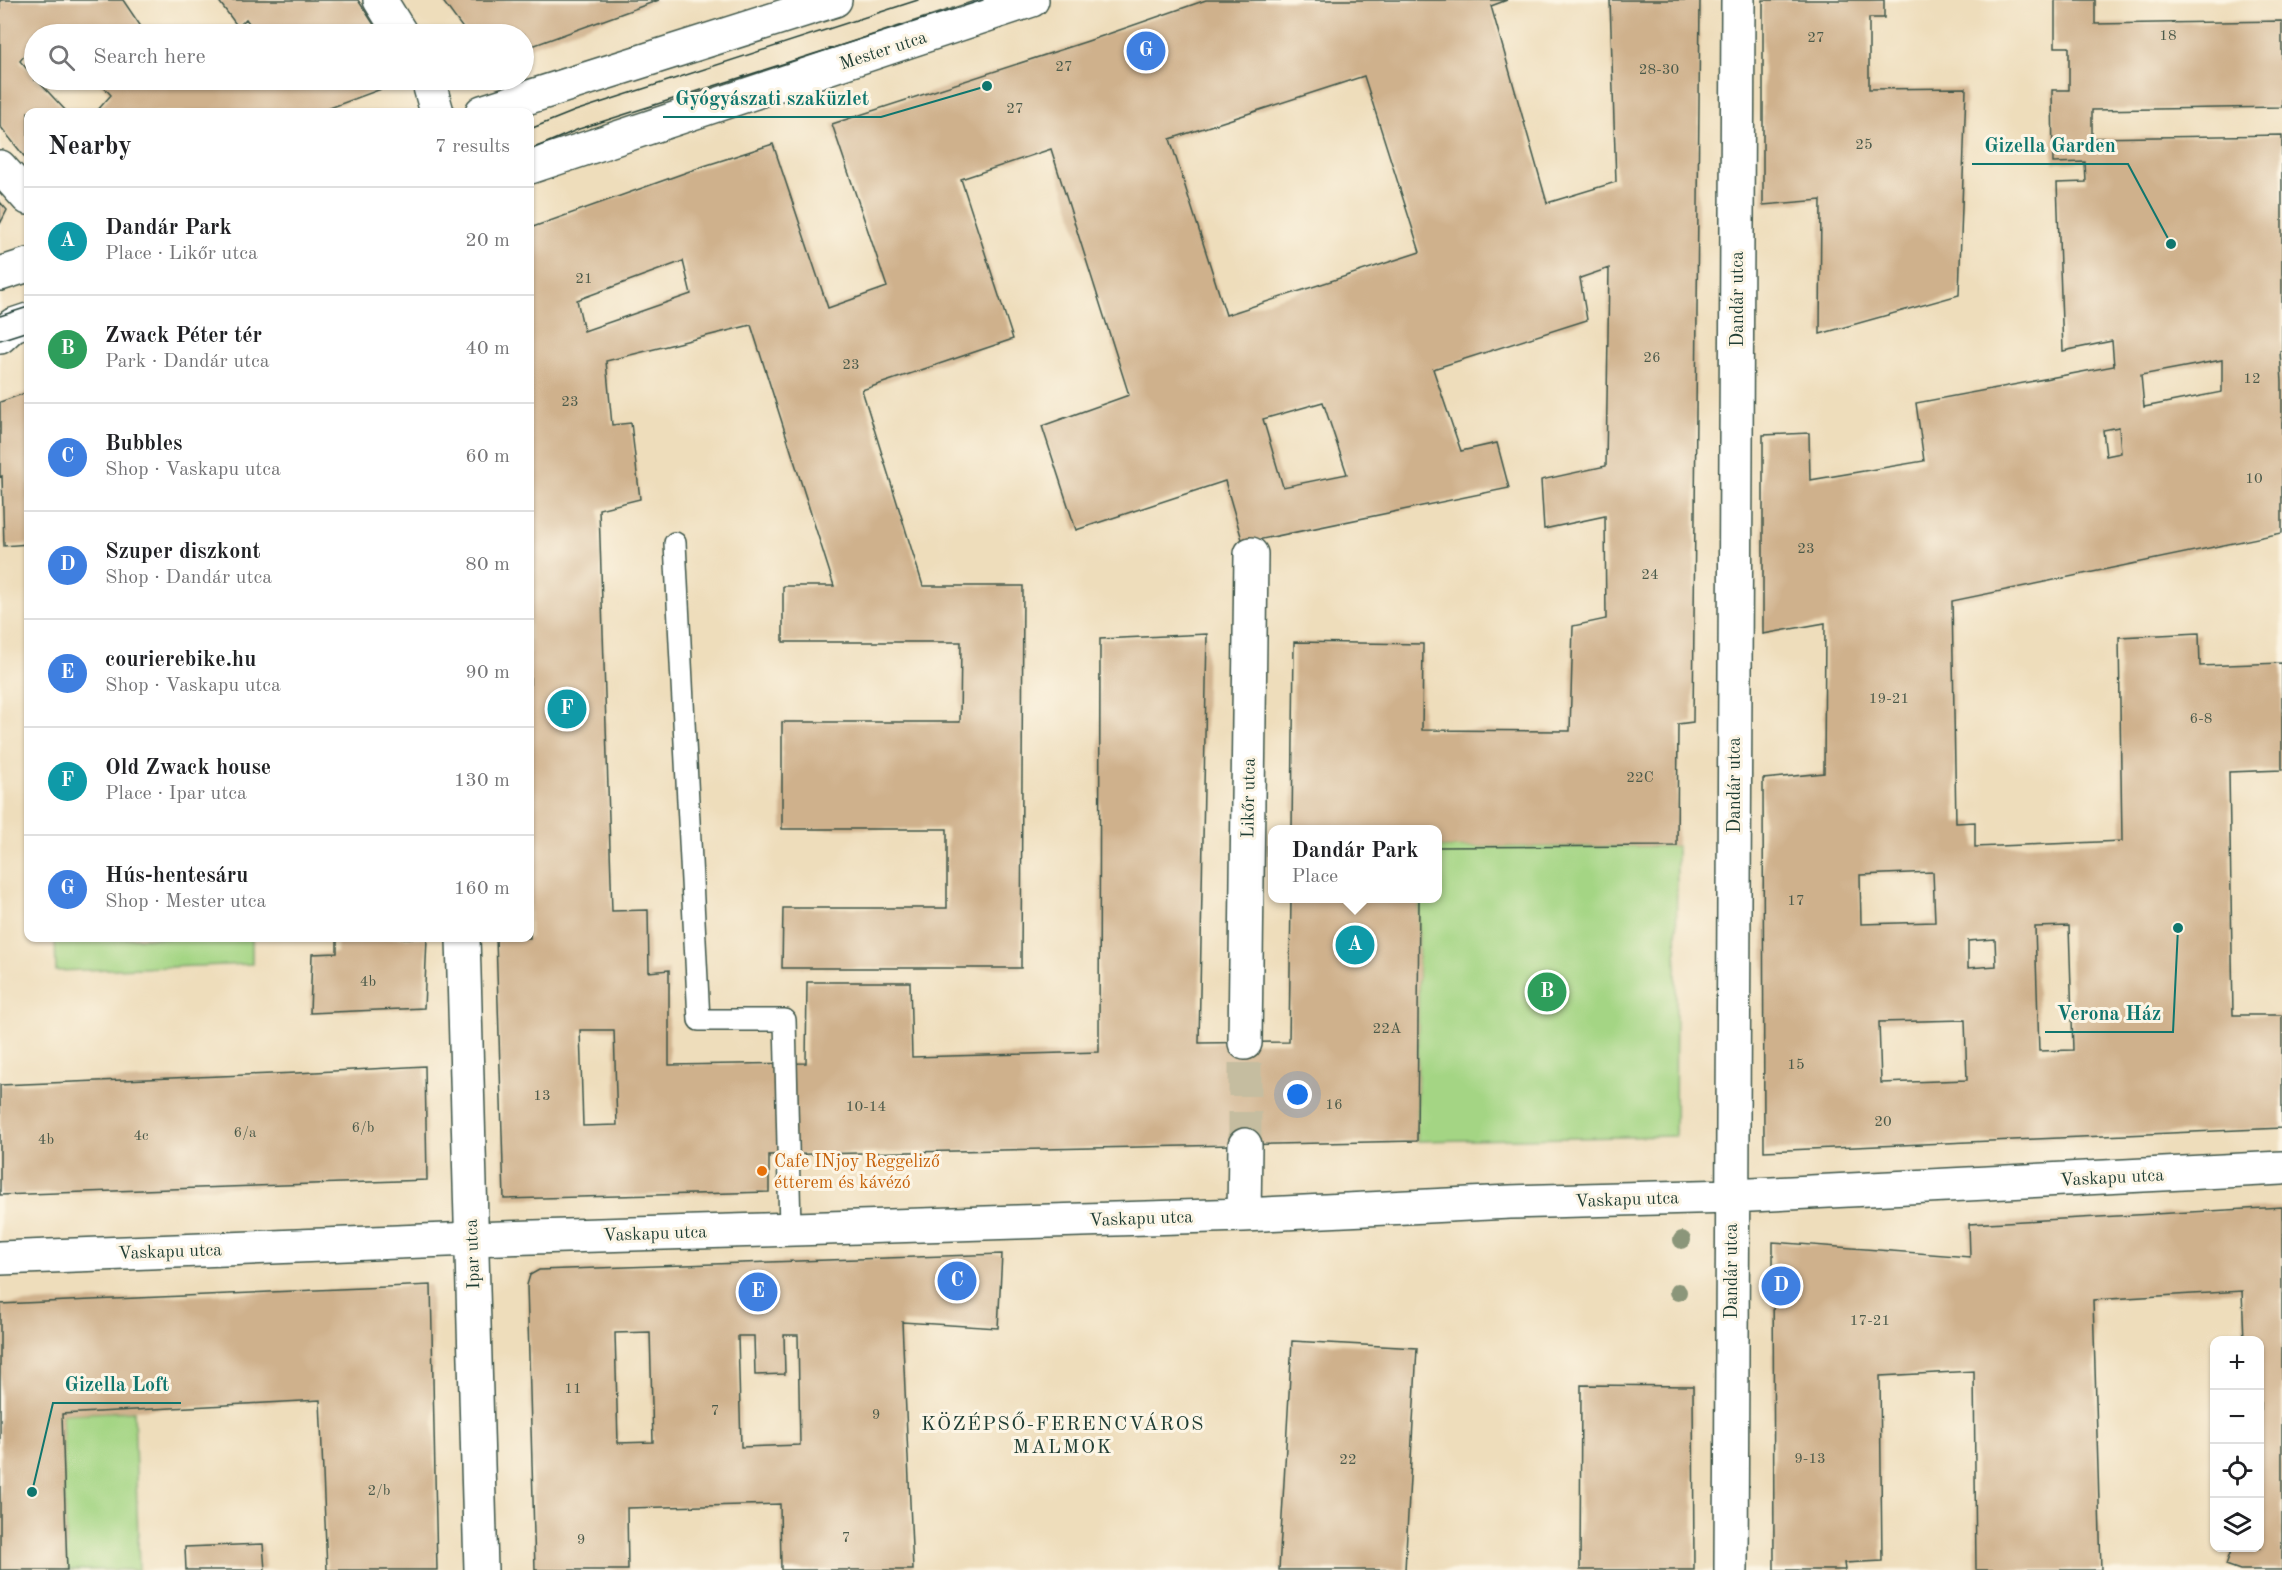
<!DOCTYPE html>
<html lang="en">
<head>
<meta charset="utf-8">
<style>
  body { margin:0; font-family:"Old Standard TT",serif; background:#f2f2f2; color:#202124 }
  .controls { position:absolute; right:18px; bottom:18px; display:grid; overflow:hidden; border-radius:12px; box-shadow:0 2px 4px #0004 }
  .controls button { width:54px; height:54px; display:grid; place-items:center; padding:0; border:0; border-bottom:2px solid #e0e0e0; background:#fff; color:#202124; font:30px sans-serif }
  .you { position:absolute; left:1298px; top:1095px; width:21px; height:21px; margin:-15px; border:4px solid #fff; border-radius:50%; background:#1a73e8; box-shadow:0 0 0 9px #1a73e833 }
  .badge { display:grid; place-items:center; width:39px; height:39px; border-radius:50%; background:#d1495b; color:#fff; font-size:20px; font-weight:700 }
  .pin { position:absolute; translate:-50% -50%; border:3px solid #fff; box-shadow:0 2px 6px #0006 }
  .popup { position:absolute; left:1268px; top:825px; width:174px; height:78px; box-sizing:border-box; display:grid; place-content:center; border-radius:12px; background:#fff; filter:drop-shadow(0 2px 4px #0005); font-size:20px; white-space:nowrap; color:#757577 }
  .popup b { font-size:22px; color:#202124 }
  .popup::after { content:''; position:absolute; left:50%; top:100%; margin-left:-12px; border:12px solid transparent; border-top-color:#fff }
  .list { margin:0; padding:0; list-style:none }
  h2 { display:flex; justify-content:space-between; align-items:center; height:78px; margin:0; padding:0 24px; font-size:26px }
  h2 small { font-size:20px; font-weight:400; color:#757577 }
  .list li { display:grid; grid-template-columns:39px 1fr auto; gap:18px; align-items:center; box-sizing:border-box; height:108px; padding:0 24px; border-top:2px solid #e0e0e0 }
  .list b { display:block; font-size:22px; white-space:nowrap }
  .list p { margin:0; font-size:20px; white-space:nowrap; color:#757577 }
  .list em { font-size:20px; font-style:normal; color:#757577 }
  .icon { flex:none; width:33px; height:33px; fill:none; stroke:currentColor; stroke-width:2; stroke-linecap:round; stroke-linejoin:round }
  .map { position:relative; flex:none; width:2282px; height:1570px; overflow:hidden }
  .search { position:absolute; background:#fff; box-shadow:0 2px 4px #0004; left:24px; top:24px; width:510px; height:66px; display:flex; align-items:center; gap:15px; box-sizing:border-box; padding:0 21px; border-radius:33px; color:#757577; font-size:22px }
  .panel { position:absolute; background:#fff; box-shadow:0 2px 4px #0004; left:24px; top:108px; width:510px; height:834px; border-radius:12px }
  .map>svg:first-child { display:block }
  .green { fill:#a4d584; stroke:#62895c; stroke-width:1.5 }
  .building { fill:#cfb18c; fill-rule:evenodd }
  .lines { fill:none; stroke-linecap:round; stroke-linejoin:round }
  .minor-tunnel { stroke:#c5bda0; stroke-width:33; stroke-dasharray:33 16; stroke-linecap:butt }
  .service-casing { stroke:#3e5548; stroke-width:24 }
  .minor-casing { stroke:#3e5548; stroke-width:36 }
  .tertiary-casing { stroke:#3e5548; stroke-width:36 }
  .service { stroke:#fff; stroke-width:21 }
  .minor { stroke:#fff; stroke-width:33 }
  .tertiary { stroke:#fff; stroke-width:33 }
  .tram { stroke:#1f3d34; stroke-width:1.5 }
  .tree { fill:#8b967a }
  .food-dot { fill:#e8710a; stroke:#fcf5e5; stroke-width:2 }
  .labels { text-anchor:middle; stroke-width:6; stroke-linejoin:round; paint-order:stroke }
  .number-label { font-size:15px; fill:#4b5a4a }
  .street-label { font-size:18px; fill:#1f3d34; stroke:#fcf5e5 }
  .food-label { font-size:18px; fill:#c56008; stroke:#fcf5e5; text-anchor:start }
  .neighbourhood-label { font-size:20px; letter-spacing:1.5px; fill:#1f3d34; stroke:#fcf5e5 }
  .leader { fill:none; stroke:#0f766e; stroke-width:2 }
  .callout-dot { fill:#0f766e; stroke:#fcf5e5; stroke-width:2 }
  .callout-label { font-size:20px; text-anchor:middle; font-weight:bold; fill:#0f766e; stroke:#fcf5e5; stroke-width:6; stroke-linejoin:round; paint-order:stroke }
</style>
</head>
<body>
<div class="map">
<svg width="2282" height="1570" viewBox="0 0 2282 1570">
  <rect width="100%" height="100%" fill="#fcf5e5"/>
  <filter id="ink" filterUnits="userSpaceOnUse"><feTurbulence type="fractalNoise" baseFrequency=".0167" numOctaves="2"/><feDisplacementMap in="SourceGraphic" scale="12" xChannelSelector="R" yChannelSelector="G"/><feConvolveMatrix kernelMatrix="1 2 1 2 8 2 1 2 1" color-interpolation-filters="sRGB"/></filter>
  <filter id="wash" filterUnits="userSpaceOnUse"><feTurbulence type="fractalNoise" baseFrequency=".008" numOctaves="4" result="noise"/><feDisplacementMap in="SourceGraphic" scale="24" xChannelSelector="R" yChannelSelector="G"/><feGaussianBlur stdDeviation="1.35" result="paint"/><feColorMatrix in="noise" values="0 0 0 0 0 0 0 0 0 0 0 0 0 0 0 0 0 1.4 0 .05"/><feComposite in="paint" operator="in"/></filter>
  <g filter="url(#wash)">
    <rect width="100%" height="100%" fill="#edb"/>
    <path class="green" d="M 1677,846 L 1675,1136 L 1417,1141 L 1419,899 L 1438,898 L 1438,847 Z
      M 55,938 L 252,938 L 252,964 L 56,971 Z
      M 134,1411 L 139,1570 L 67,1570 L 62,1414 Z"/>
    <g id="blocks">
      <path class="building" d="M 0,0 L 123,0 L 146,34 L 56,34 L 49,27 L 42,34 L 34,34 L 34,43 L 20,61 L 34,77 L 34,80 L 37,80 L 67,112 L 28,112 L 28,161 L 0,126 Z
        M 218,0 L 358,0 L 380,34 L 257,34 L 246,19 L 238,27 Z
        M 442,0 L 659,0 L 524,49 L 524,34 L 467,34 Z
        M 1206,0 L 1507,0 L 1491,6 L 1547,203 L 1616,182 L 1610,0 L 1700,0 L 1693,722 L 1678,724 L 1677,846 L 1438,847 L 1438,830 L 1292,830 L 1294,642 L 1423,644 L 1422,730 L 1570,731 L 1573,626 L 1606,619 L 1605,516 L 1544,529 L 1541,480 L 1606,466 L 1609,268 L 1580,278 L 1587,320 L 1433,369 L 1461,451 L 1497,443 L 1509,488 L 1243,543 L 1225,481 L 1076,530 L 1042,426 L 1129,395 L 1051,149 L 961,179 L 1013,339 L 862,390 L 923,586 L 1023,586 L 1021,968 L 782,968 L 783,908 L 947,908 L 947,829 L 782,829 L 782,722 L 960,722 L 961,642 L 783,642 L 783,586 L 834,586 L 751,325 L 606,361 L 612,425 L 631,423 L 640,499 L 599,509 L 612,911 L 648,910 L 649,972 L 669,970 L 669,1065 L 806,1063 L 807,982 L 910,982 L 912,1057 L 1099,1052 L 1100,639 L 1207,634 L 1199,1043 L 1289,1042 L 1291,898 L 1419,898 L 1417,1141 L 769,1155 L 769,1192 L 504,1199 L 496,938 L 530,938 L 530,228 L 704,166 L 773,144 L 828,308 L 887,287 L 832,124 L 1088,41 ZM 1364,76 L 1420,252 L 1226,315 L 1170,139 ZM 683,261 L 691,294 L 584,331 L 577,300 ZM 1323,402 L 1347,474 L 1283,487 L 1263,419 ZM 580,1030 L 614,1030 L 617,1125 L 583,1126 Z
        M 1763,0 L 1884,0 L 1884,18 L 1869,18 L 1869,89 L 1966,88 L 1959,295 L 1820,334 L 1821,200 L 1763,205 Z
        M 2055,0 L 2095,0 L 2095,24 L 2282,21 L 2282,107 L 2092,110 L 2092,138 L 2282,135 L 2282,351 L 2280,351 L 2282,382 L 2282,533 L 1952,601 L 1956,823 L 1975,822 L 1975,847 L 2122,841 L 2119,637 L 2199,633 L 2200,666 L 2282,663 L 2282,770 L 2229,772 L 2233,1015 L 2282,1015 L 2282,1128 L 1764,1151 L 1763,779 L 1824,773 L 1825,623 L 1763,634 L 1763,435 L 1809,433 L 1810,480 L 1924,461 L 1916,403 L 2114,366 L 2112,341 L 2063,351 L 2057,183 L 2086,182 L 2085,162 L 2053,163 L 2052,90 L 2069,90 L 2069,47 L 2055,47 ZM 2222,360 L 2222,392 L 2144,407 L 2141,375 ZM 2119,427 L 2121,453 L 2106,456 L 2103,430 ZM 1933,872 L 1935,922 L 1861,924 L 1860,875 ZM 2069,926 L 2073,1050 L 2039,1051 L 2035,927 ZM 1995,939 L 1996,966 L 1968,968 L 1968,941 ZM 1965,1020 L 1967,1080 L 1881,1083 L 1879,1022 Z
        M 97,80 L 397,80 L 395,84 L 319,112 L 96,112 L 111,95 Z
        M 0,202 L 7,210 L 0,224 Z
        M 28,392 L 28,544 L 4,546 L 2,476 L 0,477 L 0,402 Z
        M 337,938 L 427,938 L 424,1008 L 310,1013 L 312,954 L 337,953 Z
        M 425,1066 L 427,1180 L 0,1195 L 0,1085 L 297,1073 Z
        M 2282,1207 L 2282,1570 L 2240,1570 L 2226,1565 L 2232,1548 L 2260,1548 L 2260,1340 L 2244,1340 L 2242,1291 L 2093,1300 L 2101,1570 L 1976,1570 L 1974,1371 L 1880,1376 L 1882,1561 L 1844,1563 L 1845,1570 L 1774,1570 L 1773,1242 L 1970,1257 L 1969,1224 Z
        M 1002,1254 L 998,1328 L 902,1322 L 913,1570 L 781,1570 L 780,1504 L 627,1508 L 628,1570 L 535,1570 L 527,1285 L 530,1275 L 539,1270 ZM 650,1332 L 653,1442 L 618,1443 L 615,1333 ZM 784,1335 L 798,1335 L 800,1445 L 741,1447 L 738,1336 L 754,1336 L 755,1375 L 785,1374 Z
        M 431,1285 L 437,1570 L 327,1570 L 320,1400 L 62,1414 L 67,1570 L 0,1570 L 0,1304 Z
        M 1292,1341 L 1417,1348 L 1405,1570 L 1279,1570 Z
        M 1581,1385 L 1693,1386 L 1694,1570 L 1580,1570 Z
        M 263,1544 L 265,1570 L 186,1570 L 185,1547 Z"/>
    </g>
  </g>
  <g filter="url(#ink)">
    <use href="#blocks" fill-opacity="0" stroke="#3e5548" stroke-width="1.5"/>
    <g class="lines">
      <path class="minor-tunnel" d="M 1245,1145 L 1245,1043"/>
      <g class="service-casing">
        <path id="service" d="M 675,543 L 699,1020 L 785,1020 L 790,1228"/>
      </g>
      <g class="minor-casing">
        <path id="minor" d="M 380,0 L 401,34
          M 428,80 L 437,112
          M 0,167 L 28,198
          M 463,938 L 481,1570
          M 1245,1043 L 1251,554
          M 1244,1215 L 1245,1145
          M 0,1258 L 472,1239 L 1244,1215 L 1510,1202 L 1731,1196 L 2282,1168
          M 1731,1570 L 1738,0"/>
      </g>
      <g class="tertiary-casing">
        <path id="tertiary" d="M 482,112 L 835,0
          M 530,167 L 1032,0
          M 0,274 L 28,265
          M 0,337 L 13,325 L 28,320"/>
      </g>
      <use href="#service" class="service"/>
      <use href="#minor" class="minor"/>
      <use href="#tertiary" class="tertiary"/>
      <path class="tram" d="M 530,129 L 575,111 L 918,0
        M 530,150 L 579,129 L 983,0
        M 0,316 L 28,307
        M 0,340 L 28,331"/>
    </g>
    <g class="tree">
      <circle cx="1682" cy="1240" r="9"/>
      <circle cx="1678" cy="1292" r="9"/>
    </g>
  </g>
  <circle class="food-dot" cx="762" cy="1171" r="6"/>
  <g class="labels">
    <g class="number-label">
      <text x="2168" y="40">18</text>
      <text x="1816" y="42">27</text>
      <text x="1064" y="71">27</text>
      <text x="1659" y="74">28-30</text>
      <text x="1015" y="113">27</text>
      <text x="1864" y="149">25</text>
      <text x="584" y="283">21</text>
      <text x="1652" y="362">26</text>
      <text x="851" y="369">23</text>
      <text x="2252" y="383">12</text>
      <text x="570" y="406">23</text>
      <text x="2254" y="483">10</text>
      <text x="1806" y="553">23</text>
      <text x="1650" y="579">24</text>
      <text x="1889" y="703">19-21</text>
      <text x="2201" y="723">6-8</text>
      <text x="1640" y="782">22C</text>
      <text x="1796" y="905">17</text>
      <text x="368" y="986">4b</text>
      <text x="1387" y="1033">22A</text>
      <text x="1796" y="1069">15</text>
      <text x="542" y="1100">13</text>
      <text x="1334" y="1109">16</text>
      <text x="866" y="1111">10-14</text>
      <text x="1883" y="1126">20</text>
      <text x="363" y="1132">6/b</text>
      <text x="245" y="1137">6/a</text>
      <text x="141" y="1140">4c</text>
      <text x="46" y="1144">4b</text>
      <text x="1870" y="1325">17-21</text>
      <text x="573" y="1393">11</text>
      <text x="715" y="1415">7</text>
      <text x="876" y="1419">9</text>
      <text x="1810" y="1463">9-13</text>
      <text x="1348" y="1464">22</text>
      <text x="379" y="1495">2/b</text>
      <text x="846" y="1542">7</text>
      <text x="581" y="1544">9</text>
    </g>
    <g class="street-label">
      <text transform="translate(883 50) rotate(-18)" y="6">Mester utca</text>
      <text transform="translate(1737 299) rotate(-90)" y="6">Dandár utca</text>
      <text transform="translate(1734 785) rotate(-90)" y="6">Dandár utca</text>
      <text transform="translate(1248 798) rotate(-89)" y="6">Likőr utca</text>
      <text transform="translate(2112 1177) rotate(-3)" y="6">Vaskapu utca</text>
      <text transform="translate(1627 1199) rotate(-2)" y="6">Vaskapu utca</text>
      <text transform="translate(1141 1218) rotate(-2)" y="6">Vaskapu utca</text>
      <text transform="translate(655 1233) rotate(-2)" y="6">Vaskapu utca</text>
      <text transform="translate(170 1251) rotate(-2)" y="6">Vaskapu utca</text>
      <text transform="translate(472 1254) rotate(-92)" y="6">Ipar utca</text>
      <text transform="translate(1731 1271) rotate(-90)" y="6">Dandár utca</text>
    </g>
    <g class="food-label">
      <text x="774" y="1167">Cafe INjoy Reggeliző<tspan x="774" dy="21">étterem és kávézó</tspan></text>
    </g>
    <g class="neighbourhood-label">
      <text x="1063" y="1430">KÖZÉPSŐ-FERENCVÁROS<tspan x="1063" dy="23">MALMOK</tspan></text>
    </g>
  </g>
  <path class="leader" d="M987 86L881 117H663M2171 244L2128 164H1972M2178 928L2173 1032H2045M32 1492L53 1403H181"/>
  <g class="callout-dot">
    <circle cx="987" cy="86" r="6"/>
    <circle cx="2171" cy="244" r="6"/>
    <circle cx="2178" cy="928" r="6"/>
    <circle cx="32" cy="1492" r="6"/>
  </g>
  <g class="callout-label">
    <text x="772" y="105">Gyógyászati szaküzlet</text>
    <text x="2050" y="152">Gizella Garden</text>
    <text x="2109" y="1020">Verona Ház</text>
    <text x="117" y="1391">Gizella Loft</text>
  </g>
</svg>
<div class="controls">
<button>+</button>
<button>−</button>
<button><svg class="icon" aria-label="locate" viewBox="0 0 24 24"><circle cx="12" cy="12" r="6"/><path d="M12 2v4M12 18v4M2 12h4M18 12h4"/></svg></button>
<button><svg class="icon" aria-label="layers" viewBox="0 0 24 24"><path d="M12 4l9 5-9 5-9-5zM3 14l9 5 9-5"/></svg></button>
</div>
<div class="you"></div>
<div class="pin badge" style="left:1355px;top:945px;background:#0f9aa8">A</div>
<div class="popup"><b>Dandár Park</b>Place</div>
<div class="pin badge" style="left:1547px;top:992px;background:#2e9e5b">B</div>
<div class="pin badge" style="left:957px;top:1281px;background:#3f7fe0">C</div>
<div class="pin badge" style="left:1781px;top:1286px;background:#3f7fe0">D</div>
<div class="pin badge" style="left:758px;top:1292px;background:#3f7fe0">E</div>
<div class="pin badge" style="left:567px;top:709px;background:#0f9aa8">F</div>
<div class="pin badge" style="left:1146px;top:51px;background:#3f7fe0">G</div>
<div class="search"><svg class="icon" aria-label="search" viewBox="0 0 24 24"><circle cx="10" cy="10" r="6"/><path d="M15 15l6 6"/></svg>Search here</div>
<section class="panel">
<h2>Nearby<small>7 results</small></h2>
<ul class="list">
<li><span class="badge" style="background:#0f9aa8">A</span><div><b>Dandár Park</b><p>Place · Likőr utca</p></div><em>20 m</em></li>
<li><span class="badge" style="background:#2e9e5b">B</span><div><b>Zwack Péter tér</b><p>Park · Dandár utca</p></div><em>40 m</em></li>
<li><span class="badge" style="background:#3f7fe0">C</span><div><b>Bubbles</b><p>Shop · Vaskapu utca</p></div><em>60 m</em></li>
<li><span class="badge" style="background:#3f7fe0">D</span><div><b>Szuper diszkont</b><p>Shop · Dandár utca</p></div><em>80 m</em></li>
<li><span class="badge" style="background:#3f7fe0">E</span><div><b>courierebike.hu</b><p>Shop · Vaskapu utca</p></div><em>90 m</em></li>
<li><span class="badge" style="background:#0f9aa8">F</span><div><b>Old Zwack house</b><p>Place · Ipar utca</p></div><em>130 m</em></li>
<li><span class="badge" style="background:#3f7fe0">G</span><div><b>Hús-hentesáru</b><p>Shop · Mester utca</p></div><em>160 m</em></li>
</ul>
</section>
</div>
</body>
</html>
